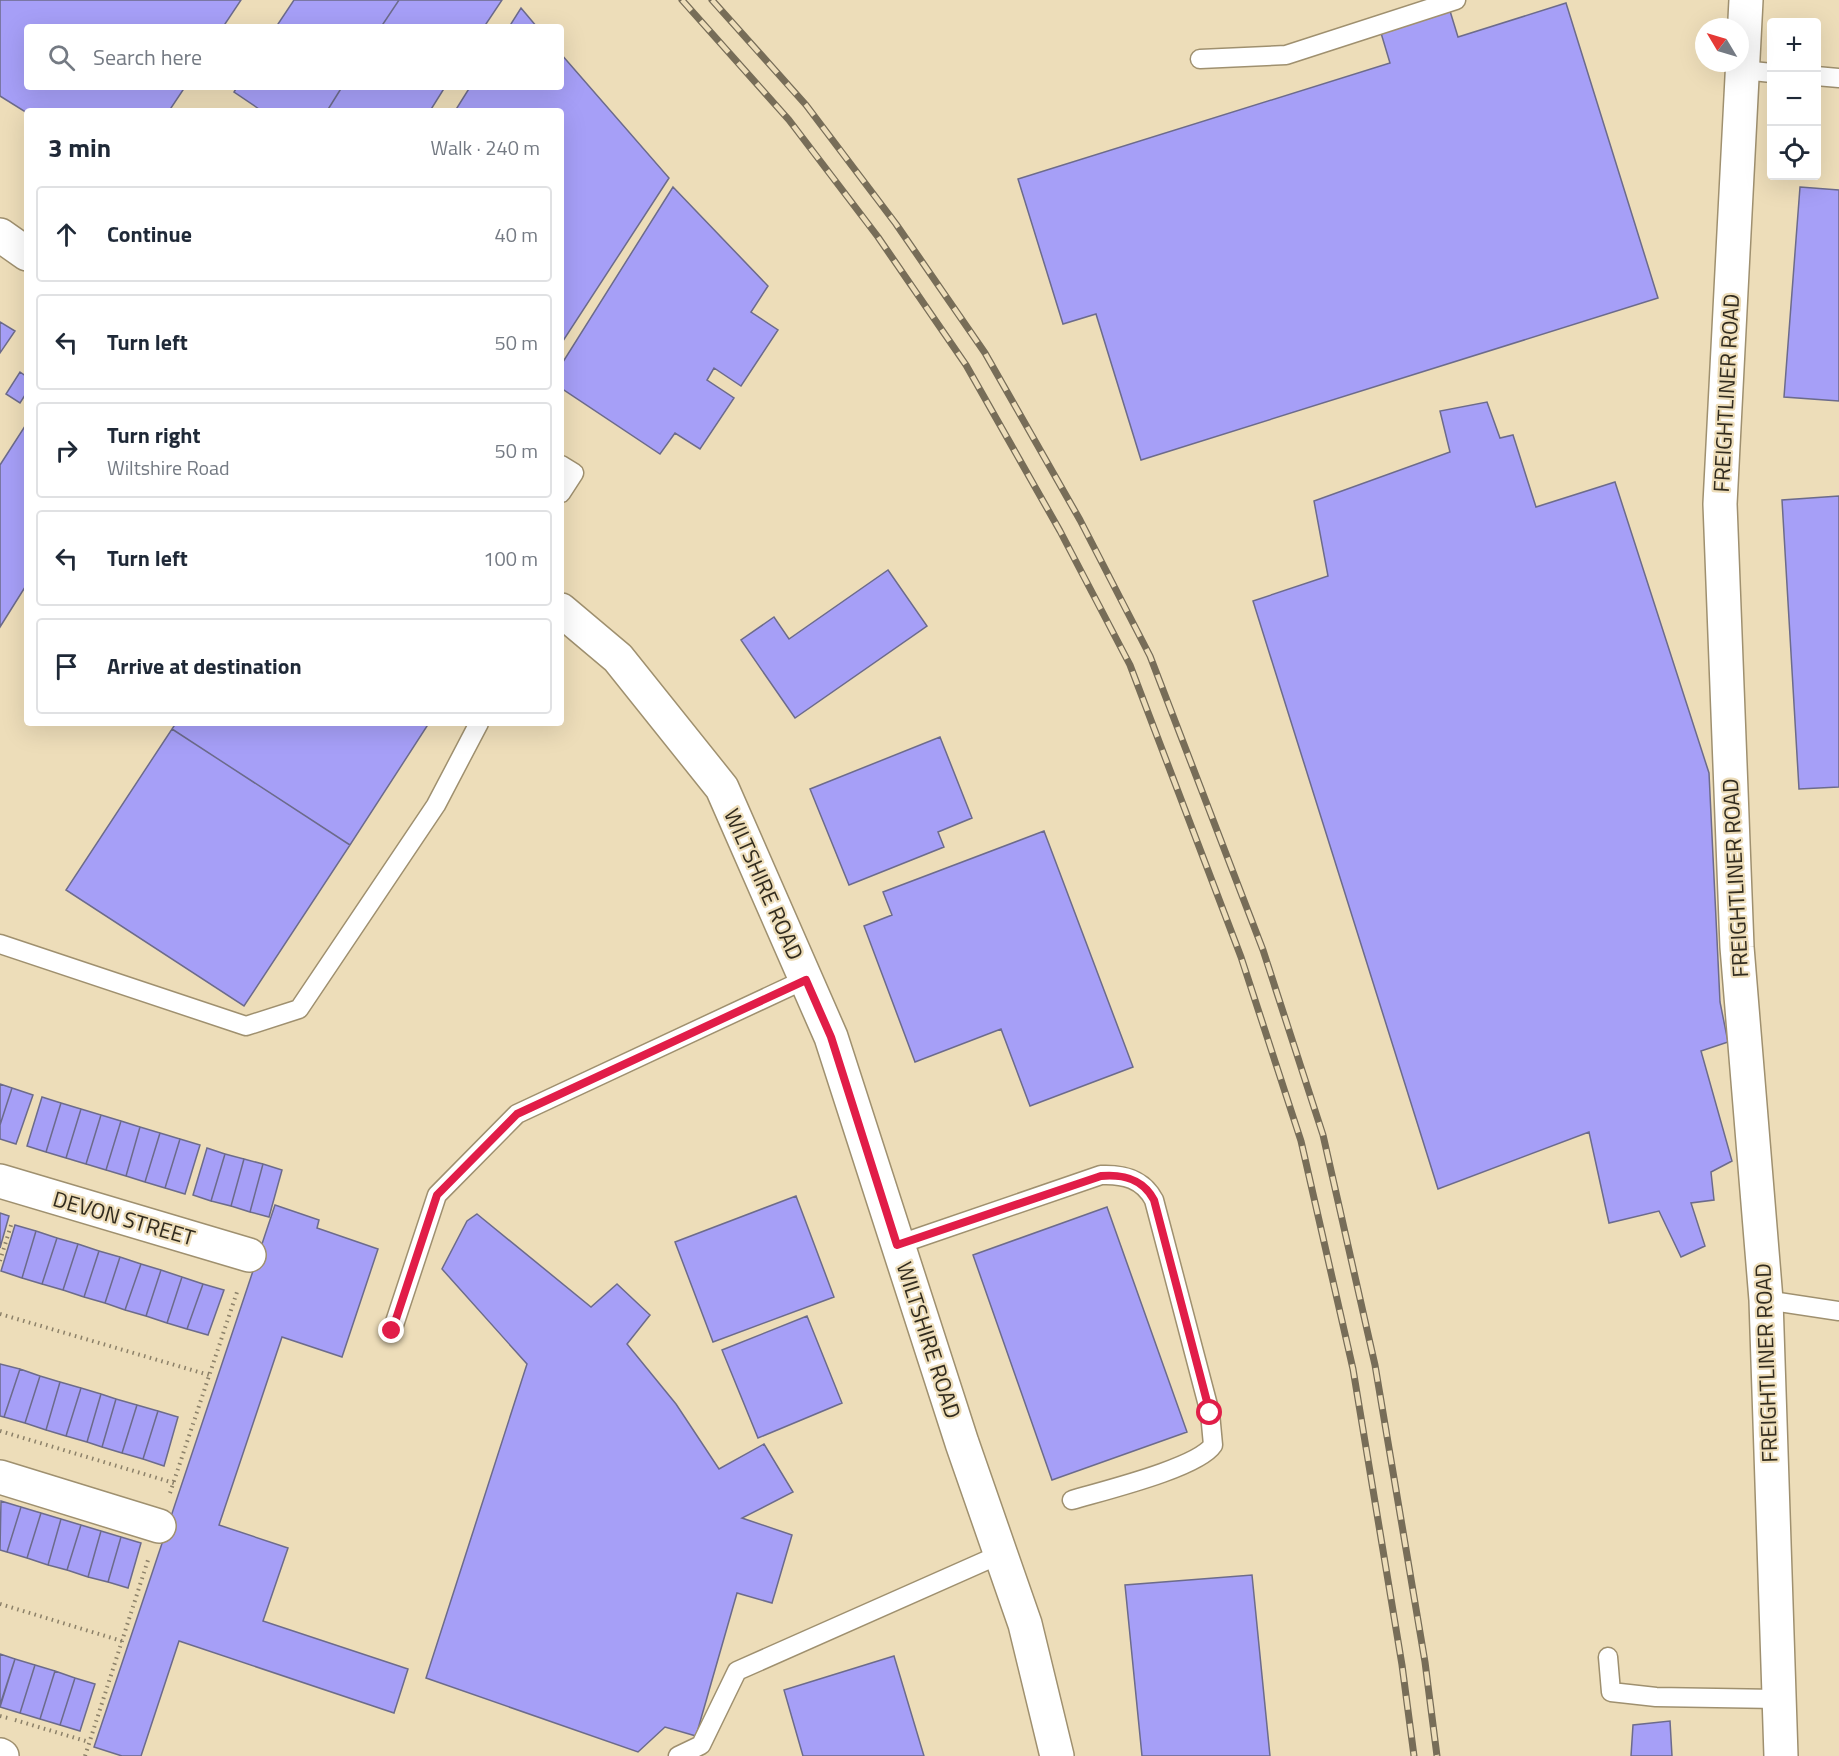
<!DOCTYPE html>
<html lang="en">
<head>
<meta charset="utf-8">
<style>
  body { margin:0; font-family:"Titillium Web",sans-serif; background:#f6f6f7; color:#1f2937 }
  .controls { position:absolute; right:18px; top:18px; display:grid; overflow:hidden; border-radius:6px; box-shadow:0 6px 24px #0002 }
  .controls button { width:54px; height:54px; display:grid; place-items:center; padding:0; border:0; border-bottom:2px solid #e0e1e3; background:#fff; color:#1f2937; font:30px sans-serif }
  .compass { position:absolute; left:1695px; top:18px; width:54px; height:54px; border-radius:50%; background:#fff; box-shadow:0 6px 24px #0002; rotate:308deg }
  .stop { position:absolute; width:18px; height:18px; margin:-14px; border:4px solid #e11d48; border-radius:50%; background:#fff }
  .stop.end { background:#e11d48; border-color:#fff; box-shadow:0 2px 6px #0008 }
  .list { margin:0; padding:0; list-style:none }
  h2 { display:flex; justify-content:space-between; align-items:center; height:78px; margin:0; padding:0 24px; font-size:26px }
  h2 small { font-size:20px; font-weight:400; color:#747a83 }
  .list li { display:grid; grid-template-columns:39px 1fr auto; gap:18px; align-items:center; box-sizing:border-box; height:96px; margin:0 12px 12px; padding:0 12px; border:2px solid #e0e1e3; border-radius:6px }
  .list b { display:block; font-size:22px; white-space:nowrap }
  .list p { margin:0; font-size:20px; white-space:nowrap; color:#747a83 }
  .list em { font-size:20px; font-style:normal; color:#747a83 }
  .icon { flex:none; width:33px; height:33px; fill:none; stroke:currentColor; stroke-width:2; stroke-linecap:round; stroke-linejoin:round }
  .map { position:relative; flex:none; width:1839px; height:1756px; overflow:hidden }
  .search { position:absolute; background:#fff; box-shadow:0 6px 24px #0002; left:24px; top:24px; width:540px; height:66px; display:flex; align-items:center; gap:15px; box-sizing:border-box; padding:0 21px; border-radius:6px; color:#747a83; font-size:22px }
  .panel { position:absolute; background:#fff; box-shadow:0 6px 24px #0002; left:24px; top:108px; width:540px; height:618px; border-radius:6px }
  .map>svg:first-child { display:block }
  .building { fill:#a69ff7; stroke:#6c6b8b; stroke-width:1.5 }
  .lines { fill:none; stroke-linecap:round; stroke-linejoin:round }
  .lane-casing { stroke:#9f906f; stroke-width:21 }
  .street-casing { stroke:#9f906f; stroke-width:36 }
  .path { stroke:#8c8169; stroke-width:4; stroke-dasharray:1.5 4.5; stroke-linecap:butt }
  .lane { stroke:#fff; stroke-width:18 }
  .street { stroke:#fff; stroke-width:33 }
  .rail-casing { stroke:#776d58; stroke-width:7 }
  .rail { stroke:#edddb9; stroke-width:4.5; stroke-dasharray:14; stroke-linecap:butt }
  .route { stroke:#e11d48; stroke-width:8 }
  .labels { text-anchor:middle; stroke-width:4.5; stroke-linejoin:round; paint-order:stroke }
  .street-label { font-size:22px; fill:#312b1e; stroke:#edddb9 }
</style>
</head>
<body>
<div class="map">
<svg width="1839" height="1756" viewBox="0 0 1839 1756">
  <rect width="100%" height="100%" fill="#edddb9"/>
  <path class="building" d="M 0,0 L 241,0 L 223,27 L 27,27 L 27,87 L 185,87 L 169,111 L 27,111 L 27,113 L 0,96 Z
    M 294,0 L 399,0 L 381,27 L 276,27 Z
    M 399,0 L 502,0 L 484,27 L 381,27 Z
    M 1566,3 L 1658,298 L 1141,460 L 1096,314 L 1063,324 L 1018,179 L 1390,63 L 1381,33 L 1450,11 L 1458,37 Z
    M 521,8 L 537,27 L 509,27 Z
    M 561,54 L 669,178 L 561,344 L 561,111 L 455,111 L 470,87 L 561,87 Z
    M 237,87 L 342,87 L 327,111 L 262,111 L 234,92 Z
    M 342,87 L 445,87 L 430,111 L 327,111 Z
    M 673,187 L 768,286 L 751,312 L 778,330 L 741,386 L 714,368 L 707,380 L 734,398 L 700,449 L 675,433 L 660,454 L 561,388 L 561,365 Z
    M 1800,187 L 1839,190 L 1839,401 L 1784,397 Z
    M 0,322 L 15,331 L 0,353 Z
    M 20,372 L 27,377 L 27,392 L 20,403 L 6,394 Z
    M 1487,402 L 1500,438 L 1513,435 L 1536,507 L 1615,482 L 1709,773 L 1720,1002 L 1728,1042 L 1701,1051 L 1732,1161 L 1711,1172 L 1714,1200 L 1691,1203 L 1705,1246 L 1681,1257 L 1659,1211 L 1609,1223 L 1589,1132 L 1438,1189 L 1253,601 L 1328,576 L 1314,501 L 1450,452 L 1440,411 Z
    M 27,423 L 27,584 L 0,627 L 0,465 Z
    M 1839,496 L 1839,787 L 1799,789 L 1782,500 Z
    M 888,570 L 927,626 L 795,718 L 741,640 L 774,617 L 789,639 Z
    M 176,723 L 429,723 L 350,845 L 172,729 Z
    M 172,729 L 350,845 L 244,1006 L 66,890 Z
    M 940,737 L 972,818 L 938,832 L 944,847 L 849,885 L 810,789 Z
    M 1044,831 L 1133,1067 L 1030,1106 L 1001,1029 L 915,1062 L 864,926 L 892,915 L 883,892 Z
    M 0,1084 L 12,1088 L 0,1125 Z
    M 12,1088 L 33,1095 L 16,1144 L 0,1139 L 0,1125 Z
    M 42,1097 L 61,1103 L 46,1152 L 27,1146 Z
    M 61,1103 L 81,1109 L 66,1158 L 46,1152 Z
    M 81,1109 L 101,1115 L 86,1164 L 66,1158 Z
    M 101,1115 L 121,1121 L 106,1170 L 86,1164 Z
    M 121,1121 L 140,1127 L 126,1176 L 106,1170 Z
    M 140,1127 L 160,1133 L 145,1182 L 126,1176 Z
    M 160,1133 L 180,1139 L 165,1188 L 145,1182 Z
    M 180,1139 L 200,1145 L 185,1194 L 165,1188 Z
    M 207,1148 L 225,1154 L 211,1201 L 193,1195 Z
    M 225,1154 L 244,1159 L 231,1206 L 211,1201 Z
    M 244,1159 L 263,1164 L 250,1212 L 231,1206 Z
    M 263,1164 L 282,1170 L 269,1217 L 250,1212 Z
    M 796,1196 L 834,1297 L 713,1342 L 675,1242 Z
    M 275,1205 L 319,1220 L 317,1228 L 378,1249 L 342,1357 L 282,1337 L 219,1525 L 288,1548 L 263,1621 L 408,1669 L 394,1713 L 179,1641 L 141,1756 L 122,1756 L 94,1747 Z
    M 1107,1207 L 1187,1432 L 1052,1480 L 973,1255 Z
    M 0,1213 L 9,1216 L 0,1248 Z
    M 477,1214 L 591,1307 L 617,1284 L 650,1315 L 627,1344 L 676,1404 L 719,1469 L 764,1444 L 793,1492 L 742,1518 L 792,1535 L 772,1603 L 737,1593 L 696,1736 L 665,1727 L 638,1752 L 426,1678 L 527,1364 L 442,1269 L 467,1221 Z
    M 15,1225 L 36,1231 L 22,1278 L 1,1271 Z
    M 36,1231 L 57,1238 L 42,1284 L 22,1278 Z
    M 57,1238 L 78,1244 L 63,1290 L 42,1284 Z
    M 78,1244 L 99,1251 L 84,1297 L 63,1290 Z
    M 99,1251 L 120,1257 L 105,1303 L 84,1297 Z
    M 120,1257 L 141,1264 L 125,1310 L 105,1303 Z
    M 141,1264 L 161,1270 L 146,1316 L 125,1310 Z
    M 161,1270 L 182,1277 L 167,1323 L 146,1316 Z
    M 182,1277 L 203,1284 L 187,1329 L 167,1323 Z
    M 203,1284 L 224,1290 L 208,1335 L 187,1329 Z
    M 807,1316 L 842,1403 L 758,1438 L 722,1350 Z
    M 0,1364 L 20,1369 L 4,1417 L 0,1416 Z
    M 20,1369 L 40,1376 L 25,1423 L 4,1417 Z
    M 40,1376 L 60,1382 L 46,1430 L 25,1423 Z
    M 60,1382 L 81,1388 L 66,1436 L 46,1430 Z
    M 81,1388 L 101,1394 L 87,1442 L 66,1436 Z
    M 101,1394 L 116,1399 L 102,1447 L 87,1442 Z
    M 116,1399 L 137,1405 L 122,1453 L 102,1447 Z
    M 137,1405 L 158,1411 L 143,1459 L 122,1453 Z
    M 158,1411 L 178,1417 L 164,1466 L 143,1459 Z
    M 1,1501 L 21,1507 L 7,1552 L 0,1550 Z
    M 21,1507 L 41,1513 L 27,1558 L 7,1552 Z
    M 41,1513 L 61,1519 L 48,1565 L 27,1558 Z
    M 61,1519 L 81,1525 L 67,1570 L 48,1565 Z
    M 81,1525 L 101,1531 L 88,1577 L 67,1570 Z
    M 101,1531 L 121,1537 L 108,1582 L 88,1577 Z
    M 121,1537 L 141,1543 L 128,1588 L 108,1582 Z
    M 1252,1575 L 1270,1756 L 1142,1756 L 1125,1585 Z
    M 0,1654 L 15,1659 L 0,1705 Z
    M 894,1656 L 924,1756 L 803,1756 L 784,1690 Z
    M 15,1659 L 35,1665 L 20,1713 L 0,1707 Z
    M 35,1665 L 55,1671 L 40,1719 L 20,1713 Z
    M 55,1671 L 75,1678 L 60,1725 L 40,1719 Z
    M 75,1678 L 95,1684 L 80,1731 L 60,1725 Z
    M 1670,1721 L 1672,1756 L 1631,1756 L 1633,1725 Z"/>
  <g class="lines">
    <g class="lane-casing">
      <path id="lane" d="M 1200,59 L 1286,55 L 1456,0
        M 1743,70 L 1772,73
        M 1816,76 L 1839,78
        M 561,465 L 574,473 L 561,493
        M 0,944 L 246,1026 L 299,1009 L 436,805 L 479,723
        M 897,1245 L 1101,1175 C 1124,1174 1143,1179 1154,1200 L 1210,1413 L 1213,1445 C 1198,1468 1102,1491 1072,1500
        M 1766,1300 L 1839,1311
        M 392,1331 L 437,1195 L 517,1114 L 806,979
        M 1608,1657 L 1611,1692 L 1656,1697 L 1777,1699
        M 678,1756 L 701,1745 L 737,1671 L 1001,1554"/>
    </g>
    <g class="street-casing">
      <path id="street" d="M 1746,0 L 1720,504 L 1737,947 L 1766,1300 L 1781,1756
        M 0,235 L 27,254
        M 561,610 L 618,658 L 722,788 L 831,1037 L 962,1443 L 1025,1624 L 1057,1756
        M 0,1181 L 249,1255
        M 0,1477 L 159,1526
        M 0,1755 L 2,1756"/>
    </g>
    <path class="path" d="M 0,1261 L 12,1222
      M 0,1314 L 209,1375
      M 0,1431 L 174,1483
      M 170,1493 L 238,1289
      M 0,1604 L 122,1641
      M 0,1716 L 8,1718
      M 15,1720 L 89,1742
      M 85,1756 L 148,1560"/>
    <use href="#lane" class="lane"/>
    <use href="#street" class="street"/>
    <g class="rail-casing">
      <path id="rail" d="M 682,0 L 789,120 L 878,237 L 966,365 L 1060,531 L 1130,665 L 1241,957 L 1301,1141 L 1353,1369 L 1402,1665 L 1414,1756
        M 712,0 L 806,105 L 896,224 L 985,353 L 1080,520 L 1150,656 L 1263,950 L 1323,1135 L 1375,1365 L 1425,1662 L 1437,1756"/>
    </g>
    <use href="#rail" class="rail"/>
  </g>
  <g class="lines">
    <path class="route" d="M 392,1331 L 437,1195 L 517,1114 L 806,980 L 831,1037 L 897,1245 L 1101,1176 C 1124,1174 1143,1179 1154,1200 L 1210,1413"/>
  </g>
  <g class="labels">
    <g class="street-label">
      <text transform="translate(1726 393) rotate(-87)" y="8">FREIGHTLINER ROAD</text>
      <text transform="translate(1735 878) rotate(-93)" y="8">FREIGHTLINER ROAD</text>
      <text transform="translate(764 884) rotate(66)" y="8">WILTSHIRE ROAD</text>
      <text transform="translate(124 1218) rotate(16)" y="8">DEVON STREET</text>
      <text transform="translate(929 1340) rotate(72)" y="8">WILTSHIRE ROAD</text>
      <text transform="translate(1766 1363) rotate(-92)" y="8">FREIGHTLINER ROAD</text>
    </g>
  </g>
</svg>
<div class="controls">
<button>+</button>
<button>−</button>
<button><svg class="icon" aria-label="locate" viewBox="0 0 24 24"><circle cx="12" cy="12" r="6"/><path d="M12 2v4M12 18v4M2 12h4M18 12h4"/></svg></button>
</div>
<svg class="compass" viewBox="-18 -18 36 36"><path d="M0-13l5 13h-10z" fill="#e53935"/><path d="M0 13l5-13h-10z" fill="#747a83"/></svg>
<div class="stop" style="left:1210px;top:1413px"></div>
<div class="stop end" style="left:392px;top:1331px"></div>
<div class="search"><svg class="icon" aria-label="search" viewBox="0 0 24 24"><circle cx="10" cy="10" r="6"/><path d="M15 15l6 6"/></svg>Search here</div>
<section class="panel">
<h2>3 min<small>Walk · 240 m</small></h2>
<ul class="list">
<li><svg class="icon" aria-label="ahead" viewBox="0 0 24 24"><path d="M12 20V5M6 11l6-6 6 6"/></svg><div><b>Continue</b></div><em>40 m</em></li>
<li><svg class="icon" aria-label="left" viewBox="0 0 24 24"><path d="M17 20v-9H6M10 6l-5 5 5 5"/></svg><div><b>Turn left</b></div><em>50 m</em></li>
<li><svg class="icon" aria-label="right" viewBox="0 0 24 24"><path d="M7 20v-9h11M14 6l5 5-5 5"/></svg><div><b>Turn right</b><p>Wiltshire Road</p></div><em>50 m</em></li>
<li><svg class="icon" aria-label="left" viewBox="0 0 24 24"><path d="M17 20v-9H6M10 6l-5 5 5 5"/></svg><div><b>Turn left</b></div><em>100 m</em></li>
<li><svg class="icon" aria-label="arrive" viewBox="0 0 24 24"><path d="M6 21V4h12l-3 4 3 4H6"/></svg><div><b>Arrive at destination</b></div></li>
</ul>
</section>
</div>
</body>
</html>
